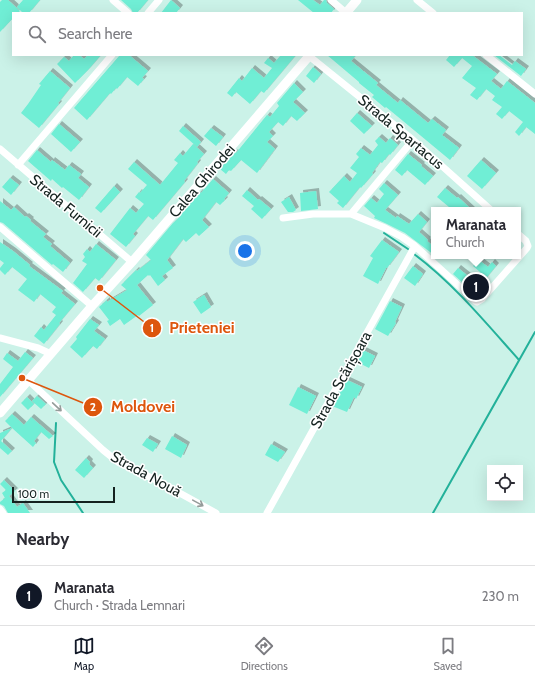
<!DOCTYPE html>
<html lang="en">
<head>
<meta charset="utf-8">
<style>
  body { margin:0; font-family:Cabin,sans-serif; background:#f7f7f7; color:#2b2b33 }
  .controls { position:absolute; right:12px; bottom:12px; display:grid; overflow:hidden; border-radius:0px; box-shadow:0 4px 16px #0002 }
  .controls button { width:36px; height:36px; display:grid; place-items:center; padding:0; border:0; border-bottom:1px solid #e1e1e2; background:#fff; color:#2b2b33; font:20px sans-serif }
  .scale { position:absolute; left:12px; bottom:10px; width:103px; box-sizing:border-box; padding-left:4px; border:2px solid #14221f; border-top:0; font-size:11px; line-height:14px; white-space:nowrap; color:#14221f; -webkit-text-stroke:3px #fff; paint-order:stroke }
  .you { position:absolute; left:245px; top:251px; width:14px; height:14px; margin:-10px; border:3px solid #fff; border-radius:50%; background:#1a73e8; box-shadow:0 0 0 6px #1a73e833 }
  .badge { display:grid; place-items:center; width:26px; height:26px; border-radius:50%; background:#111827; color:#fff; font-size:13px; font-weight:700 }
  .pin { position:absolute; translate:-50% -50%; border:2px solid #fff; box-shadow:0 1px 4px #0006 }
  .popup { position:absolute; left:431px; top:207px; width:90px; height:52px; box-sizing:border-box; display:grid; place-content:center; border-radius:0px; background:#fff; filter:drop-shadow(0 1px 3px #0005); font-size:13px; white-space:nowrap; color:#7c7c81 }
  .popup b { font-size:15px; color:#2b2b33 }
  .popup::after { content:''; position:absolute; left:50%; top:100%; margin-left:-8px; border:8px solid transparent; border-top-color:#fff }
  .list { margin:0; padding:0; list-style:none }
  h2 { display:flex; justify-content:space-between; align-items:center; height:52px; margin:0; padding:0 16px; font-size:17px }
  h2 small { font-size:13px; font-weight:400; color:#7c7c81 }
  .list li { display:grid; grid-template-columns:26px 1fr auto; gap:12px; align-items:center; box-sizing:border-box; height:60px; padding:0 16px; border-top:1px solid #e1e1e2 }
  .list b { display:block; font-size:15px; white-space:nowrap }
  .list p { margin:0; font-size:13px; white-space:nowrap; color:#7c7c81 }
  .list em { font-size:13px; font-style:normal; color:#7c7c81 }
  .icon { flex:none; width:22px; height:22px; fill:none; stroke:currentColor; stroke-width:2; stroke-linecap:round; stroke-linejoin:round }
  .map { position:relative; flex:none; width:535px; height:513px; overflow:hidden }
  .search { position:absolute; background:#fff; box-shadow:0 4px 16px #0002; left:12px; right:12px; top:12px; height:44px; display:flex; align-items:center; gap:10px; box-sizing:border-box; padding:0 14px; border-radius:0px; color:#7c7c81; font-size:15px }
  .sheet { height:112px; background:#fff }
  nav { display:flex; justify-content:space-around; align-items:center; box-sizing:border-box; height:56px; border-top:1px solid #e1e1e2; background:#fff; font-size:11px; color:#7c7c81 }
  nav a { display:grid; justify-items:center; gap:2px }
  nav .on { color:#111827 }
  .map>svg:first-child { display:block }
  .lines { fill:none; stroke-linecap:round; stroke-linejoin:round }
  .stream { stroke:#23b19a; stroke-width:2 }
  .building { fill:#70eed5; filter:url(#shadow) }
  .street { stroke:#fff; stroke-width:7 }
  .secondary { stroke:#fff; stroke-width:9 }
  .oneway { stroke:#959c9a }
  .labels { text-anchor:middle; stroke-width:3; stroke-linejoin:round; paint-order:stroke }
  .street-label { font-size:15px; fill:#14221f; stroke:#fff }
  .leader { fill:none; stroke:#dd560d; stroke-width:1.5 }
  .callout-dot { fill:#dd560d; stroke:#fff; stroke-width:1.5 }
  .mark-label { font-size:12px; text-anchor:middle; font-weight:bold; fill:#fff }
  .callout-label { font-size:16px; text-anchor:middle; font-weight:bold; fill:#dd560d; stroke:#fff; stroke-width:3; stroke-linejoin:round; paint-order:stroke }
</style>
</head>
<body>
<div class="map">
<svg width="535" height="513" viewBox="0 0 535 513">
  <defs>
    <filter id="shadow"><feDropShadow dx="3" dy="-3" stdDeviation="0" flood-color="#0004"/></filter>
  </defs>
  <rect width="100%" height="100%" fill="#cbf2e8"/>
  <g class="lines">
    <path class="stream" d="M 384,233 L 408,249
      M 414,254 C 454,284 486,323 519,360
      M 56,423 L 54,462 L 61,480 L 83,513
      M 433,513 L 535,332"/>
  </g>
  <path class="building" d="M 2,0 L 8,0 L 20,11 L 18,13 L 13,13 L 13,18 L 0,32 L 0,2 Z
    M 23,0 L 40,0 L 29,13 L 23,13 L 17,7 Z
    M 121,0 L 148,0 L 137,13 L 133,13 L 131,9 Z
    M 171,0 L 180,8 L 176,13 L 161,13 Z
    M 298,0 L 313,0 L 320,5 L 324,0 L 326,0 L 327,3 L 334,9 L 331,13 L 314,13 Z
    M 74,55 L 79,55 L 84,59 L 88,55 L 101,55 L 88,70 L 75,83 L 57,64 L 64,57 L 69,61 Z
    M 120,55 L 129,55 L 148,71 L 142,78 L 144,79 L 138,86 L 127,77 L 117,89 L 116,88 L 111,94 L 110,93 L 87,120 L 74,108 Z
    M 281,55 L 296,55 L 264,93 L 261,91 L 250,104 L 236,92 L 232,97 L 227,93 L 239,78 L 242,81 L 252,68 L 264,78 L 272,68 L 264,63 L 268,58 L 274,63 Z
    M 327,55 L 356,55 L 351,61 L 378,83 L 376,85 L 398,103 L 400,100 L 428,123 L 432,119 L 446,130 L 442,135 L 459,148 L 450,160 L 403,121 L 386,107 L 385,108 L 372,97 L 374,95 L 359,83 L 359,82 Z
    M 450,55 L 472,55 L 497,74 L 491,81 L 501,89 L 507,81 L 535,103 L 535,134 L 526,127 L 519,136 L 515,132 L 523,122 L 509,111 L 502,119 L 496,114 L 502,107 L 492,100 L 495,96 L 486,89 L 477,100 L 470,95 L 476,88 L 462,78 L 472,66 L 462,58 L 454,67 L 446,60 Z
    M 494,55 L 499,55 L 512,65 L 515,61 L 526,69 L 521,76 Z
    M 313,67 L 321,74 L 314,83 L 306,76 Z
    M 50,71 L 70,88 L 58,103 L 59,104 L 53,111 L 39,128 L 21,113 L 28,104 L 41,85 L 39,84 Z
    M 294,83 L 303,92 L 293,102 L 305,113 L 297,121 L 291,116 L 283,126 L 278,122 L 269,132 L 273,136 L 267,142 L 275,149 L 257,173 L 241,160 L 231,171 L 229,170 L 226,174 L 220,169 L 235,152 L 236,153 L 267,115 L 270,117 L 279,106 L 277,103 Z
    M 357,113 L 372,126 L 364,134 L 350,121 Z
    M 59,124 L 80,142 L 71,152 L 51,134 Z
    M 183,126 L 201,142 L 197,147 L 179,131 Z
    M 211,128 L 223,137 L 216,146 L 204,136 Z
    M 379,137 L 386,143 L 390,138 L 398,145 L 390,155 L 389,154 L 382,163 L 380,162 L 372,173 L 373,174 L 361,188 L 360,187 L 343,208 L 337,203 L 339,201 L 329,192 L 344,176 L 350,182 L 357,173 L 350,168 L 359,157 L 356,154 L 361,148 L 370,155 L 378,145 L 375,141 Z
    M 193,144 L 204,154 L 197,162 L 198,163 L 184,181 L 185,182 L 153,220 L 148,216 L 133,234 L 135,236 L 126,247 L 110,234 L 130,208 L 136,213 L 144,204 L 135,197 L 139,192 L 140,193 L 147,185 L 128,169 L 134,162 L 160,185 L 178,163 L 174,160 L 180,153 L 183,156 Z
    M 37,150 L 51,162 L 52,160 L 65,170 L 69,165 L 81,174 L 78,178 L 89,187 L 79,200 L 63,187 L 62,188 L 52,179 L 51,181 L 28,161 Z
    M 408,154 L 422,165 L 421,166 L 433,176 L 425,185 L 407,170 L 402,176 L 395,170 Z
    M 481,160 L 496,173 L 482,189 L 467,176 Z
    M 10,178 L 19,185 L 11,195 L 2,187 Z
    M 213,179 L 229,193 L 224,199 L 225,200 L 220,205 L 216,202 L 202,220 L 209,227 L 199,236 L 196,233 L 186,242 L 183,239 L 167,260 L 173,268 L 162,276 L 165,280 L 158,286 L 150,275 L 149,276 L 148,275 L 137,285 L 153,305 L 139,316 L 138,315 L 124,325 L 120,319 L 110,326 L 107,321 L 109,320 L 99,307 L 107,300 L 107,302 L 127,290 L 121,285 L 136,270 L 137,271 L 151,260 L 146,255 L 173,223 L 180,217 L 179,216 L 200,192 L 201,193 Z
    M 384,183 L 398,195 L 385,210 L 396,218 L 397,216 L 409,224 L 418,214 L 427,222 L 419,232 L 428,240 L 427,241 L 434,247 L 434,255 L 405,233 L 387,224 L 374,218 L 375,216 L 364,206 L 371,198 L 377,203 L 384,194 L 379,189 Z
    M 114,186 L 120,192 L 101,213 L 95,208 Z
    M 445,188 L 457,198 L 458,197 L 472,210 L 447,210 L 449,207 L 437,197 Z
    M 247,190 L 258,200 L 259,199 L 271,209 L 262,219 L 251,209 L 254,206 L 242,196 Z
    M 316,191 L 318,209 L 301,211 L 300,193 Z
    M 289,197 L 296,210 L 293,212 L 288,212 L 281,202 Z
    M 0,201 L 11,210 L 14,207 L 25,217 L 26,216 L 31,220 L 30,221 L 46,234 L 43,237 L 52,244 L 50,246 L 70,263 L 63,272 L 53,264 L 52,265 L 3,223 L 0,222 Z
    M 382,240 L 399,252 L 387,268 L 386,268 L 378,284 L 363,276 L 373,258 L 370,256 Z
    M 0,242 L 13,251 L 30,265 L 29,266 L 63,291 L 61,293 L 75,304 L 59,323 L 60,324 L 44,344 L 34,336 L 41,327 L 44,330 L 56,315 L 52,312 L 56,307 L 40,294 L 34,302 L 18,290 L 27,279 L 12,267 L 5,275 L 0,270 L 0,268 L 4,263 L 0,260 Z
    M 96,244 L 116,260 L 99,281 L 95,278 L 83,292 L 73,283 L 87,264 L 82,261 L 85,257 L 83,254 L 87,249 L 90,252 Z
    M 470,256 L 484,256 L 480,261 L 488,267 L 492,262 L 496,266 L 474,293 L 453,274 L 458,268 L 473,280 L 480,272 L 473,266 L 477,262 Z
    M 413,266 L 423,274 L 415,286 L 404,278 Z
    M 204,295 L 211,307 L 201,314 L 193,302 Z
    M 390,301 L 402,307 L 395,322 L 396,323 L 388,336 L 375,329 Z
    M 90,319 L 99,325 L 94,331 L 105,339 L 97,349 L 93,346 L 82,358 L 70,347 L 77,339 L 76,337 Z
    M 363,350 L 375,356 L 369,368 L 357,362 Z
    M 25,352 L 33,358 L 0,397 L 0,384 L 13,367 L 3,359 L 7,353 L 18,361 Z
    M 347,380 L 362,387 L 356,399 L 354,397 L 347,412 L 332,406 Z
    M 298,387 L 316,396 L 307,414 L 289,405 Z
    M 37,396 L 46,404 L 41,409 L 32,401 Z
    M 27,397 L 34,404 L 28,410 L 21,403 Z
    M 12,414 L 24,425 L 31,417 L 53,436 L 49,439 L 41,432 L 34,441 L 36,443 L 33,447 L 12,428 L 1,441 L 12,451 L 8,455 L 0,448 L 0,433 L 12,428 L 5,421 Z
    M 172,436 L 187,445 L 181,458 L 165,449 Z
    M 147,438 L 158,444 L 153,452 L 142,445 Z
    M 271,444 L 285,452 L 278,462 L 265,455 Z
    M 86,458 L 90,462 L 89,464 L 93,468 L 84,478 L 75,470 Z
    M 4,480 L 15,491 L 9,496 L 17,507 L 23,503 L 30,513 L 8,513 L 4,506 L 0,504 L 0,502 L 5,498 L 2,493 L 6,490 L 0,484 Z"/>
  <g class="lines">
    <path class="street" d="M 113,0 L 128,13
      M 331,0 L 346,13
      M 417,0 L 433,13
      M 148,13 L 159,0
      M 486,55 L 535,94
      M 309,56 L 413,140 L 491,210
      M 0,149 L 132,262
      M 18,165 L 112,55
      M 351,214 L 413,140
      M 283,218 L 313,214 L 351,214 L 385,228 L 402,237 L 415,246 L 446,274 L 475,301 L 477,302 L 482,299 L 527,248 L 528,246 L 526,241 L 518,234
      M 0,227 L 92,306
      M 0,338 L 38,348 L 51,354
      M 28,380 L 103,450 L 118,462 L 156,480 L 216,513
      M 0,509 L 3,513
      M 267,513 L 415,246"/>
    <path class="secondary" d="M 346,13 L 357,0
      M 0,413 L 92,306 L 132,262 L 310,55"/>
  </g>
  <defs><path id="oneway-shaft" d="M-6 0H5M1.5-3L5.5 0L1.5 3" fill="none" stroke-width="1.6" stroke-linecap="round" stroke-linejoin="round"/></defs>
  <g class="oneway">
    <use href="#oneway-shaft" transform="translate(57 407) rotate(43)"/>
    <use href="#oneway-shaft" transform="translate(198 503) rotate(29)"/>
  </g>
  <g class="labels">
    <g class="street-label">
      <text transform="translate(401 132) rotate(40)" y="5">Strada Spartacus</text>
      <text transform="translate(202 181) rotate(-49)" y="5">Calea Ghirodei</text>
      <text transform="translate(66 206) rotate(40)" y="5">Strada Furnicii</text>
      <text transform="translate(341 380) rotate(-61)" y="5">Strada Scărișoara</text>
      <text transform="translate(146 474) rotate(29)" y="5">Strada Nouă</text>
    </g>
  </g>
  <path class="leader" d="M100 288L152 328M22 378L93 407"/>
  <g class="callout-dot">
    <circle cx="100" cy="288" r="4"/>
    <circle cx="22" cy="378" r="4"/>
    <circle cx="152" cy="328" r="10"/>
    <circle cx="93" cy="407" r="10"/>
  </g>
  <g class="mark-label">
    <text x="152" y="332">1</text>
    <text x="93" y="411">2</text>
  </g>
  <g class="callout-label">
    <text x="202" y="333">Prieteniei</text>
    <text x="143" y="412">Moldovei</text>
  </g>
</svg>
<div class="controls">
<button><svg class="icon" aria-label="locate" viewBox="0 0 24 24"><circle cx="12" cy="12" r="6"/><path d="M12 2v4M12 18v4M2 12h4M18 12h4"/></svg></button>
</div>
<div class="scale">100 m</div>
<div class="you"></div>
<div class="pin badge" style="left:476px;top:287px">1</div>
<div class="popup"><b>Maranata</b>Church</div>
<div class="search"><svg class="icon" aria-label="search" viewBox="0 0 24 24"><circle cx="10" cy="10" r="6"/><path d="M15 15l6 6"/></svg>Search here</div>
</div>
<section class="sheet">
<h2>Nearby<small></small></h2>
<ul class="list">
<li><span class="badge">1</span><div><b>Maranata</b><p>Church · Strada Lemnari</p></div><em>230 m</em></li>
</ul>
</section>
<nav>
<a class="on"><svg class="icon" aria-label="map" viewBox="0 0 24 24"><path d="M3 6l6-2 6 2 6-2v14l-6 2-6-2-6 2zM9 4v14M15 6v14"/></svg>Map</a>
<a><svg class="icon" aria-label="directions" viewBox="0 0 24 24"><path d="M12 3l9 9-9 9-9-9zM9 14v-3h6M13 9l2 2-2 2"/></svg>Directions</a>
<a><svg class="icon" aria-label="saved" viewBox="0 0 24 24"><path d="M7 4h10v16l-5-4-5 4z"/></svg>Saved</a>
</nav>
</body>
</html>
